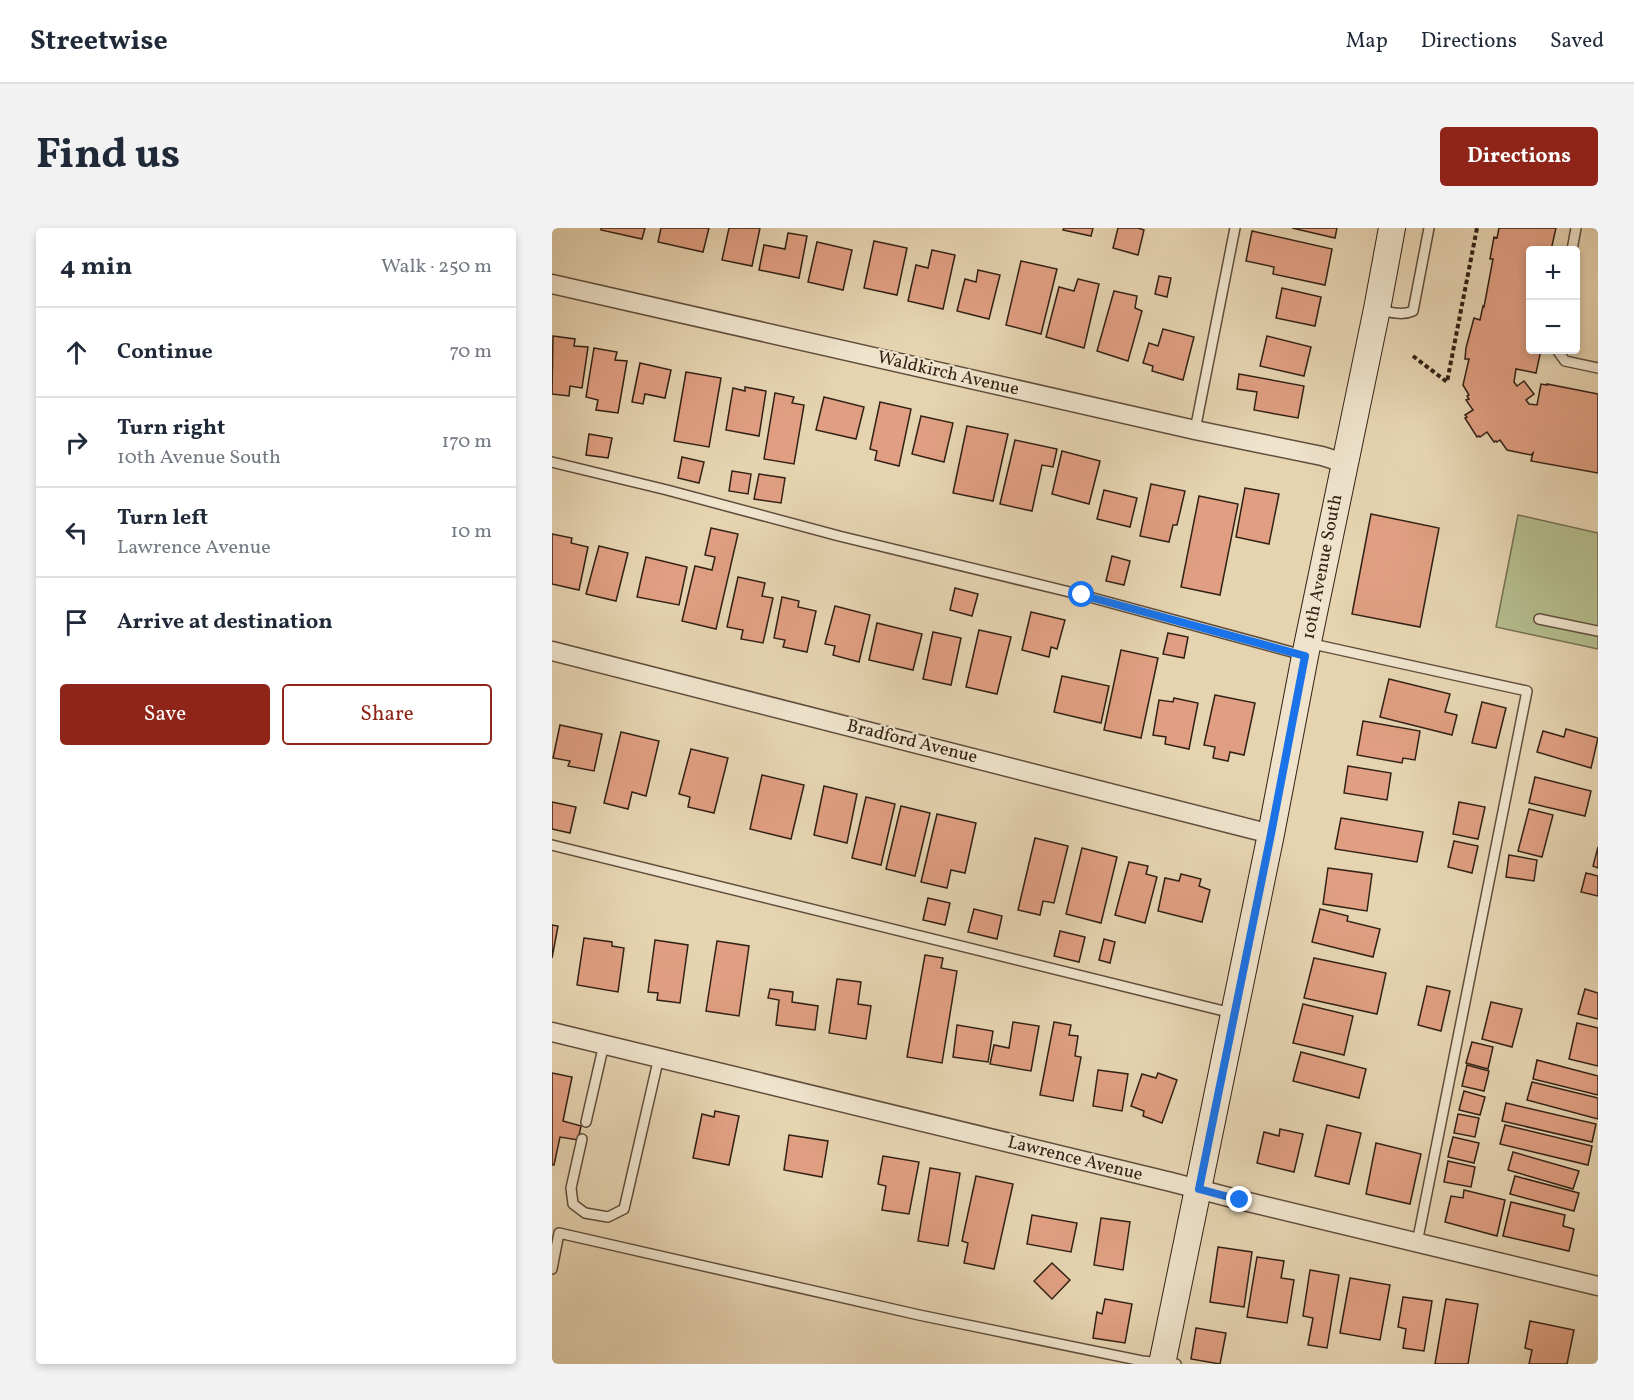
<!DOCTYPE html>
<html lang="en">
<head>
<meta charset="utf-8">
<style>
  :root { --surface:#fff; --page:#f2f2f3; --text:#1f2937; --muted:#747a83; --line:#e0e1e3; --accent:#8f2418 }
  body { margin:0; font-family:Vollkorn,serif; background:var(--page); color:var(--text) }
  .controls { position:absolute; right:18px; top:18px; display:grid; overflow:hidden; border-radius:6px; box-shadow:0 3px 9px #0003 }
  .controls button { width:54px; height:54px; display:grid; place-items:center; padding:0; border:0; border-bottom:2px solid var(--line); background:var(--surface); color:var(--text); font:30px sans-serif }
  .stop { position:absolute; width:18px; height:18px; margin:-14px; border:4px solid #1a73e8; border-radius:50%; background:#fff }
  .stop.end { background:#1a73e8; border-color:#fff; box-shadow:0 2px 6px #0008 }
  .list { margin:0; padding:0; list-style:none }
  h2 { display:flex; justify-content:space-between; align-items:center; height:78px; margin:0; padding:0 24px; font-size:26px }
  h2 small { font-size:20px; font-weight:400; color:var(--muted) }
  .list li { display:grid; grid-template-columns:39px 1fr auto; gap:18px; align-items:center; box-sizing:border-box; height:90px; padding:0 24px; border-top:2px solid var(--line) }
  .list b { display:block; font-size:22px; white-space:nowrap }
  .list p { margin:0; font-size:20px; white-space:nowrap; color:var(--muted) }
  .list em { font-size:20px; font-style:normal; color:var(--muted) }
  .actions { display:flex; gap:12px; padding:18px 24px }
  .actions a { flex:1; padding:14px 0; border:2px solid var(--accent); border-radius:6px; text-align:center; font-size:21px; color:var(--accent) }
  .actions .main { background:var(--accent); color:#fff }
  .icon { flex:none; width:33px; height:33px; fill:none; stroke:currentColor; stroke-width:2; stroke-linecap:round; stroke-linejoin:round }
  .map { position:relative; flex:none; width:1046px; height:1136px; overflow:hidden; border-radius:6px }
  header { display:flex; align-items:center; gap:36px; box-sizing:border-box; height:84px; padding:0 30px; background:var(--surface); border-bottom:2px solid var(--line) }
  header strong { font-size:28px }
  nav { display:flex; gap:33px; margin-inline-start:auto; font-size:21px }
  .intro { display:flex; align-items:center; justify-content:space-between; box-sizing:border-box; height:144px; padding:0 36px }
  h1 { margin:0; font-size:42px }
  .button { padding:15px 27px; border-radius:6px; background:var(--accent); color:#fff; font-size:21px; font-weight:700 }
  main { display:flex; gap:36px; padding:0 36px }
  aside { flex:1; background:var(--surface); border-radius:6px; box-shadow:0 3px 9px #0003 }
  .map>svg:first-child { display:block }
  .pitch { fill:#b4bd8d; stroke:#746f51; stroke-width:1.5 }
  .building { fill:#e09f82; stroke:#332115; stroke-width:1.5 }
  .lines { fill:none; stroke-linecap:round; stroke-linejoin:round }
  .lane-casing { stroke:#604e3c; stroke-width:12 }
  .street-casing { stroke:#604e3c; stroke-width:21 }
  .secondary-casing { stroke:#332115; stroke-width:28 }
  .path { stroke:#332115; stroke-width:4; stroke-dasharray:4.5 3; stroke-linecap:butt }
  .lane { stroke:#efe3cc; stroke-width:9 }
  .street { stroke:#efe3cc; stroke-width:18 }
  .secondary { stroke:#efe3cc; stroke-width:26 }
  .route { stroke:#1a73e8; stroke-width:8 }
  .labels { text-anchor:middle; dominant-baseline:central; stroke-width:4.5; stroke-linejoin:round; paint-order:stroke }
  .street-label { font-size:18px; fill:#332115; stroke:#efe3cc }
</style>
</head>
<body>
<header>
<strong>Streetwise</strong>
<nav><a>Map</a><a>Directions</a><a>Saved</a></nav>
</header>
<div class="intro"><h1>Find us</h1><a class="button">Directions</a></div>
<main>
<aside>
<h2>4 min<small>Walk · 250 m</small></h2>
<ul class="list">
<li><svg class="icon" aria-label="ahead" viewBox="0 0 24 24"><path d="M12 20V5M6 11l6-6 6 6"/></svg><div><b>Continue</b></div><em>70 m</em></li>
<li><svg class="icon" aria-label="right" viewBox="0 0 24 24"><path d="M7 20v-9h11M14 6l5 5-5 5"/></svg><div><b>Turn right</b><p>10th Avenue South</p></div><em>170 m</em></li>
<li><svg class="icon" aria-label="left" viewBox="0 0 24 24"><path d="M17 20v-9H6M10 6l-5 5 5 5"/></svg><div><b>Turn left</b><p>Lawrence Avenue</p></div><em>10 m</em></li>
<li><svg class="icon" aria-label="arrive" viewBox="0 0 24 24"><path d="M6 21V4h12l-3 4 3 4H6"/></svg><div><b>Arrive at destination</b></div></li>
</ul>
<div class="actions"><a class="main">Save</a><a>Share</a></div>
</aside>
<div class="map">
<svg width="1046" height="1136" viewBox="0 0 1046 1136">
  <rect width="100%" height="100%" fill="#e6d4b1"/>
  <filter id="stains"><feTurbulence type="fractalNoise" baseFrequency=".00333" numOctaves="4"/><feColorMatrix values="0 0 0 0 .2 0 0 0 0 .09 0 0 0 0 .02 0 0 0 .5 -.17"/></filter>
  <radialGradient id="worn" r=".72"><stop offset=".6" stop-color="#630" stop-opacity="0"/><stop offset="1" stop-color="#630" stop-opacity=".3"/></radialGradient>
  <polygon class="pitch" points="966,287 1046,305 1046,421 944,399"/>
  <g class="building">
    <polygon points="49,0 93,0 90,11 49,2"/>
    <polygon points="109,0 157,0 151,24 106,14"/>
    <polygon points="177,0 208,0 200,38 170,32"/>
    <polygon points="512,0 541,0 539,8 511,2"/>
    <polygon points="566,0 586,0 592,2 586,27 561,20"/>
    <polygon points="740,0 785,0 783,10"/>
    <polygon points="947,0 1004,0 999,22 978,22 978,122 989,122 984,145 964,141 962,154 965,158 972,153 982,166 974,172 977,176 985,177 989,156 995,157 995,156 1046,166 1046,245 979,233 981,225 979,227 955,222 948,212 945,214 944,213 942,214 935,204 928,209 927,208 925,209 913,190 915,189 913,187 921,182 914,172 917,171 915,168 917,167 911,157 917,131 913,131 914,120 922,90 928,92 931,78 932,79 941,31 938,31 942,9 945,10"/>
    <polygon points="700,3 780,21 773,57 721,46 722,39 694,33"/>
    <polygon points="236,5 255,8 247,50 207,42 212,17 233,21"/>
    <polygon points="322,13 355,20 345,67 312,60"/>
    <polygon points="265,14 300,22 291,62 256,54"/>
    <polygon points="380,22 403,27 391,81 356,73 364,37 376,40"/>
    <polygon points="469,33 505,41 489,106 454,97"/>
    <polygon points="426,42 448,47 437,91 405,83 413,51 424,54"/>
    <polygon points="607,48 619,50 615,69 603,66"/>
    <polygon points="526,51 547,56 532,120 494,109 507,59 522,63"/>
    <polygon points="730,60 769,69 763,98 724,90"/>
    <polygon points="562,63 585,68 583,80 590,83 576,133 545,123"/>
    <polygon points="611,101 642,109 631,152 600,143 601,138 591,135 597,115 606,118"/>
    <polygon points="1,108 23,111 22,118 36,119 30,160 18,158 17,168 0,166"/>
    <polygon points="715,108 759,119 752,148 708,138"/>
    <polygon points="42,120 65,124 63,132 75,133 66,185 44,182 46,172 34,169"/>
    <polygon points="88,135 119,142 113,170 93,166 91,176 80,174"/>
    <polygon points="134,144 169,150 157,219 122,213"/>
    <polygon points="687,146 752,158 746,190 702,182 705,164 685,161"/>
    <polygon points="193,159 214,163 207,208 174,202 181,160 193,163"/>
    <polygon points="223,165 242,169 240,175 252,177 242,236 212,231"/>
    <polygon points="272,169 312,179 304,211 264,202"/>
    <polygon points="328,174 359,181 347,238 323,232 325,223 318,221"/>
    <polygon points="369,188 401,195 392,234 360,226"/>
    <polygon points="415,198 456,206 441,273 401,265"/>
    <polygon points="37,206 60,210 56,230 34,227"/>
    <polygon points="463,212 505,221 501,239 490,237 480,283 448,276"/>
    <polygon points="510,223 548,233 537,276 500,266"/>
    <polygon points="130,229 152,234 147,255 126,250"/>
    <polygon points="180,243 199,246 196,266 177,263"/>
    <polygon points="207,246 233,250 229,275 202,271"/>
    <polygon points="599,256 633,263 625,297 621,297 617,314 588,308"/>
    <polygon points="693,260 727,266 717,316 684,309"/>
    <polygon points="552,262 585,270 578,299 545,291"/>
    <polygon points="647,268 686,276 668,367 629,359"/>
    <polygon points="819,286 887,300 868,399 800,386"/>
    <polygon points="159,300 186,306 164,401 130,393 143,338 160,342 163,329 153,327"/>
    <polygon points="0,306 20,310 19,315 36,319 27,362 0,356"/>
    <polygon points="47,318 76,325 64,373 34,366"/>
    <polygon points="560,328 578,333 572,357 554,353"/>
    <polygon points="94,329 135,339 127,377 85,369"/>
    <polygon points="186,349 213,355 210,368 221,370 211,415 189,411 191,402 175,399"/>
    <polygon points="403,360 426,366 420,388 398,382"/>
    <polygon points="230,369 247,373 246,379 264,383 255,424 231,419 233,412 222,410"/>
    <polygon points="283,378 318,387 307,434 281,427 283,418 273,416"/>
    <polygon points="479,384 513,392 505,421 499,419 497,429 470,422"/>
    <polygon points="325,395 370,406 361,442 317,432"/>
    <polygon points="427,402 459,409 445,466 414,459"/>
    <polygon points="381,404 409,410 399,457 371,451"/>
    <polygon points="616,405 636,409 632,430 611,426"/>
    <polygon points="569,422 606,430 589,510 552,502"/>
    <polygon points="510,448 557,458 549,495 502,484"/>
    <polygon points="837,451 898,466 893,484 905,487 900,507 828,489"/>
    <polygon points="663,467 703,475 692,527 678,524 676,533 661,530 663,519 652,517"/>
    <polygon points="622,470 646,475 637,521 613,516 614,509 601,507 607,472 621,474"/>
    <polygon points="930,474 954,480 944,520 920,515"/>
    <polygon points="811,493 868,503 863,532 851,530 850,535 805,527"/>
    <polygon points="8,497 50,506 42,543 16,538 18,533 1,530"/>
    <polygon points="1014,501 1046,510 1039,540 985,524 991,503 1012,509"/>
    <polygon points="69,504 107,513 94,568 80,564 76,581 52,575"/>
    <polygon points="139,521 176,530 162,585 136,579 138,569 127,566"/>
    <polygon points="796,538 839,545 835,572 792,565"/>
    <polygon points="210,547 252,557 239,611 198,601"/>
    <polygon points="983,549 1039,563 1033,588 977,575"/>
    <polygon points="272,558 305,566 295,615 262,607"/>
    <polygon points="314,569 343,576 329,637 300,630"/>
    <polygon points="0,574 24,579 18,605 0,601"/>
    <polygon points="907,574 933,579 926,611 901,606"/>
    <polygon points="349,578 378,585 363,648 334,641"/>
    <polygon points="977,581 1001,587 990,629 966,623"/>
    <polygon points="385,586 424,595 413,645 399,642 395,660 369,654"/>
    <polygon points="789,590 871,604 865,634 783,621"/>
    <polygon points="483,610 516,618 502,675 491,673 488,687 466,682"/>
    <polygon points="902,613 926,618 920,645 896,639"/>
    <polygon points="1046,619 1046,640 1041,638"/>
    <polygon points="530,620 565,629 549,695 514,686"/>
    <polygon points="957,627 985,632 982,653 954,649"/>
    <polygon points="577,634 596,638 594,646 605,649 593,695 563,687"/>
    <polygon points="776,640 820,646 815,683 771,676"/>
    <polygon points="1034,645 1046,648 1046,668 1029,664"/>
    <polygon points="629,646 649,651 647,658 658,662 650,694 606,683 613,650 627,653"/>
    <polygon points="376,670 398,675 393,697 371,692"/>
    <polygon points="422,681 450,688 445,711 416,704"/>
    <polygon points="768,681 796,688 795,693 828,701 821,729 760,714"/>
    <polygon points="0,697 6,698 0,730"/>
    <polygon points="508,703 533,709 527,734 502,728"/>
    <polygon points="32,710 60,714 60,718 72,720 66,764 25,757"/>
    <polygon points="552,711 563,714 558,735 547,732"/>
    <polygon points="103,712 136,717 128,775 105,772 106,765 96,764"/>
    <polygon points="165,713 197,718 187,788 154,783"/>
    <polygon points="373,727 391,730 389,740 405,743 390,835 355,829"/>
    <polygon points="762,730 834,745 825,786 752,770"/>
    <polygon points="285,751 309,754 306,776 319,778 314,811 277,805"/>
    <polygon points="875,758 898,763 889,803 866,797"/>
    <polygon points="218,761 241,764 240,774 266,778 263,802 224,797 227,772 216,770"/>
    <polygon points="1033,761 1046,765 1046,791 1026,786"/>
    <polygon points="939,774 970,781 960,819 930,811"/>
    <polygon points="751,776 801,788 792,827 741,815"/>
    <polygon points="461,794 487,798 479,843 438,836 442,817 457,820"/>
    <polygon points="502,794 519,797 517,807 526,808 523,828 529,829 521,873 488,867"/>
    <polygon points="1025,795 1046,800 1046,838 1017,831"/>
    <polygon points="405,797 441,803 436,834 401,829"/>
    <polygon points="920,814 941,819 936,841 914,835"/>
    <polygon points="749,824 814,841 807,870 741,853"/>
    <polygon points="985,832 1046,848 1046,867 981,851"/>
    <polygon points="915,837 937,843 932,863 910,858"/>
    <polygon points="546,842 576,846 570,883 541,878"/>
    <polygon points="0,845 20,849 11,893 29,898 26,912 8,909 2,937 0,937"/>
    <polygon points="606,845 625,852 610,895 591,888 592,883 579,878 590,846 604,850"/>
    <polygon points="980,854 1046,870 1046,891 975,872"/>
    <polygon points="912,863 933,869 928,887 907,882"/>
    <polygon points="954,875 1044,896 1040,914 950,893"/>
    <polygon points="163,883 187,888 177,937 141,930 150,886 162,889"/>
    <polygon points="906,886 927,890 923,909 902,905"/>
    <polygon points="775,897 809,905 797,956 763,948"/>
    <polygon points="953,897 1040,918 1036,937 948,916"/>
    <polygon points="728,901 751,906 742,944 705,935 712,904 727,908"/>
    <polygon points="237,907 276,913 270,949 232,942"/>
    <polygon points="901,909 927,915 922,935 896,929"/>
    <polygon points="824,915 869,926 858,976 814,966"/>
    <polygon points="961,924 1027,943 1021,961 956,942"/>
    <polygon points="331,928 367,934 357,986 330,982 334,958 326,956"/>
    <polygon points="896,933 923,939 919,959 892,954"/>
    <polygon points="378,940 408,945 396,1018 366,1013"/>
    <polygon points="424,948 461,956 442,1041 412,1035 416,1015 410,1013"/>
    <polygon points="963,948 1027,965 1022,983 958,966"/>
    <polygon points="912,962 953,972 945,1008 893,994 899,968 911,970"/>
    <polygon points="959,974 1013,987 1011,998 1022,1001 1017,1023 951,1008"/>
    <polygon points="480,987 525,995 519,1024 475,1016"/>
    <polygon points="549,990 578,994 571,1042 542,1037"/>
    <polygon points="666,1019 700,1024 692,1079 658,1074"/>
    <polygon points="705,1029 732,1033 729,1050 742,1052 735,1095 695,1089"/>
    <polygon points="500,1035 518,1052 500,1071 482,1053"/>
    <polygon points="758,1042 787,1047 775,1120 756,1117 761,1090 751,1088"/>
    <polygon points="798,1050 838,1057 828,1112 788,1105"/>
    <polygon points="851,1069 880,1073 872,1123 851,1120 854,1101 846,1099"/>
    <polygon points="553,1071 580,1076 573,1115 541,1110 545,1084 550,1086"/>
    <polygon points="894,1071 926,1076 916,1136 883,1136"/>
    <polygon points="978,1093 1022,1102 1015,1136 977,1136 980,1122 973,1120"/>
    <polygon points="644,1100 674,1105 668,1136 639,1131"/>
  </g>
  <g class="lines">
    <g class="lane-casing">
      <g id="lane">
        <polyline points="1020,22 1024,0"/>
        <path d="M 827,82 C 838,84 850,88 861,83 L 877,0"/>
        <polyline points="1005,122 1013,133 1046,140"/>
        <polyline points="643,202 683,0"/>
        <polyline points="0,234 115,262 287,308 530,367 751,427"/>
        <polyline points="987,391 1046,403"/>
        <polyline points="756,415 975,463 865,1015"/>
        <polyline points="0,617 680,785"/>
        <polyline points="34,894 52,816"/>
        <polyline points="30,911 19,960 21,976 33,985 56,989 72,981 107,829"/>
        <polyline points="0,1041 7,1005 367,1087 590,1133 624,1136"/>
      </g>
    </g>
    <g class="street-casing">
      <g id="street">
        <polyline points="0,56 643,202 770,228 792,235"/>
        <polyline points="0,423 719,606"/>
        <polyline points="0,804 619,954 688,972 1046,1058"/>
      </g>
    </g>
    <g class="secondary-casing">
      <polyline id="secondary" points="610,1136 719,606 753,428 825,81 840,0"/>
    </g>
    <polyline class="path" points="861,128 895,154 925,0"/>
    <use href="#lane" class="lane"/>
    <use href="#street" class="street"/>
    <use href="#secondary" class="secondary"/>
  </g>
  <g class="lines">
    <polyline class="route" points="530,367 753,428 719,606 647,961 688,972"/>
  </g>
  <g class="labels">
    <g class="street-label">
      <text transform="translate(396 146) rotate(13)">Waldkirch Avenue</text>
      <text transform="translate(771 339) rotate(-79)">10th Avenue South</text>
      <text transform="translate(360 514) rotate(14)">Bradford Avenue</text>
      <text transform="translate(523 931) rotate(14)">Lawrence Avenue</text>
    </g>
  </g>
  <rect width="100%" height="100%" filter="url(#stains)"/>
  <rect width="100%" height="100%" fill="url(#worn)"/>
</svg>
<div class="controls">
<button>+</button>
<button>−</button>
</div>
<div class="stop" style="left:530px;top:367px"></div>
<div class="stop end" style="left:688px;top:972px"></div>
</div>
</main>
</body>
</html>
